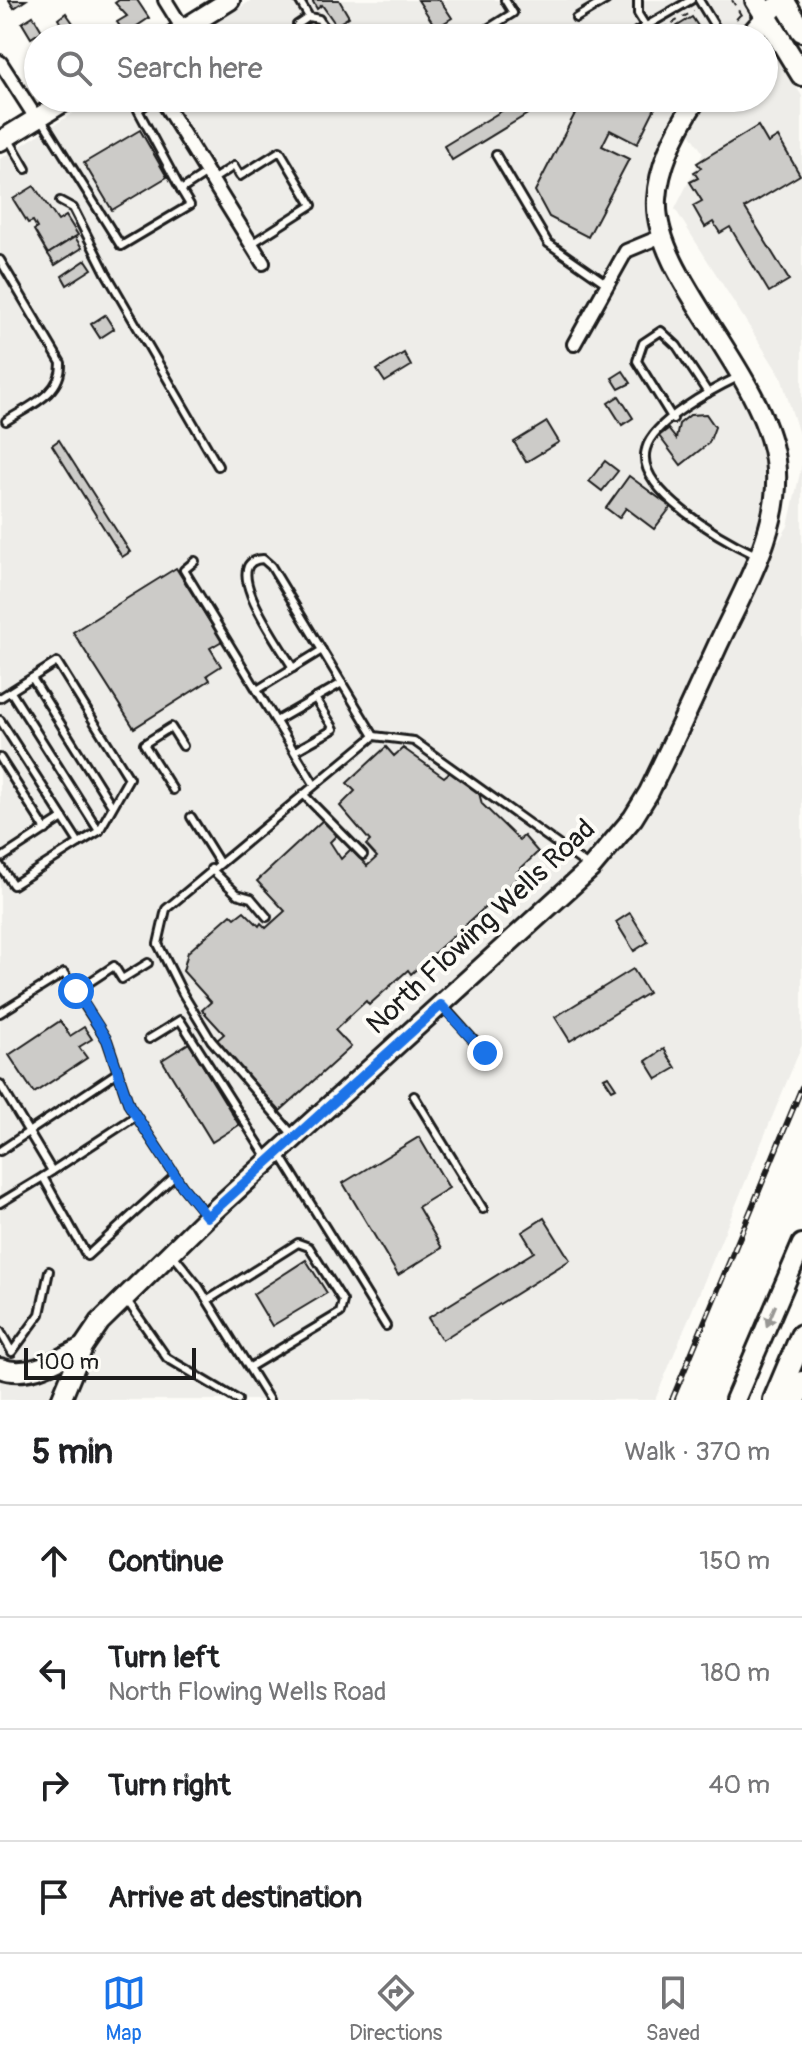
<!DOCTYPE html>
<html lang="en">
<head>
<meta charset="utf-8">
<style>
  :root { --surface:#fff; --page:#f6f6f6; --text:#202124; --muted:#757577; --line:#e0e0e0; --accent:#1a73e8 }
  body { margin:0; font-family:Pangolin,sans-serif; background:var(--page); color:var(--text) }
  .scale { position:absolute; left:24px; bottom:20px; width:172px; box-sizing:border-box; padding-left:8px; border:4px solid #1c1c1c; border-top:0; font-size:22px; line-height:28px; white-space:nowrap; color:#1c1c1c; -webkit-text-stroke:6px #fdfcf7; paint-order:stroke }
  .stop { position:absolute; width:24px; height:24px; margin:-18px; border:6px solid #1a73e8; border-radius:50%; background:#fff }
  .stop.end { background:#1a73e8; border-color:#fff; box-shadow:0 2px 8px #0008 }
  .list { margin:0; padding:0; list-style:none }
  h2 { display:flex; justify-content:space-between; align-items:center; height:104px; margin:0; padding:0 32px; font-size:34px }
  h2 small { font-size:26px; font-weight:400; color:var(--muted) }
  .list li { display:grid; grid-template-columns:52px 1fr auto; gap:24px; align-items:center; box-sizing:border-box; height:112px; padding:0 32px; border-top:2px solid var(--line) }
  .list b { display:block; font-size:30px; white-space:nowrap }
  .list p { margin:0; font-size:26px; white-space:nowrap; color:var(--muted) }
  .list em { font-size:26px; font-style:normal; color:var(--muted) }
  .icon { flex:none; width:44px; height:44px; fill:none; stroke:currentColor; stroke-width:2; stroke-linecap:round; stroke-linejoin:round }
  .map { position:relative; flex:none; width:802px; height:1400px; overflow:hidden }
  .search { position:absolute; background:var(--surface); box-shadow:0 2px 6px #0004; left:24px; right:24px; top:24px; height:88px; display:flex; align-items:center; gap:20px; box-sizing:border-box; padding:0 28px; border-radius:44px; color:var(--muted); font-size:30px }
  .sheet { height:552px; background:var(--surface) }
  nav { display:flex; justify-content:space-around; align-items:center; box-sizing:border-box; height:112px; border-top:2px solid var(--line); background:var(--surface); font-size:22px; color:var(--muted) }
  nav a { display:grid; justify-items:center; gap:4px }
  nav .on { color:var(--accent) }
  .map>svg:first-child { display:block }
  .built { fill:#eeede9 }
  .building { fill:#cccbc8; stroke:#1c1c1c; stroke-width:2 }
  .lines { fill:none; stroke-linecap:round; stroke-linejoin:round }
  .lane-casing { stroke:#1c1c1c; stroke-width:12 }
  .street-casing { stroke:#1c1c1c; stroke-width:18 }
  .secondary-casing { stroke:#1c1c1c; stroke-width:24 }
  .primary-casing { stroke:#1c1c1c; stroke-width:26 }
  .highway-casing { stroke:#1c1c1c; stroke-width:28 }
  .path { stroke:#1c1c1c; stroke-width:2; stroke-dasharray:6 6; stroke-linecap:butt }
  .lane { stroke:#fdfcf7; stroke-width:6 }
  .street { stroke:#fdfcf7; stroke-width:12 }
  .secondary { stroke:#fdfcf7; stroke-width:18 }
  .primary { stroke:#fdfcf7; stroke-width:20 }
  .highway { stroke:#fdfcf7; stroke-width:22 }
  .rail-casing { stroke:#1c1c1c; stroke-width:6 }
  .rail { stroke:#fdfcf7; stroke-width:3; stroke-dasharray:9; stroke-linecap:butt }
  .oneway { fill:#989794 }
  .route { stroke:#1a73e8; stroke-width:10 }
  .labels { text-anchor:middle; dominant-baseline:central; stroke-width:8; stroke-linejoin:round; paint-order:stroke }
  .street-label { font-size:28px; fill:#1c1c1c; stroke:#fdfcf7 }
</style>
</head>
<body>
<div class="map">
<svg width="802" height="1400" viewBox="0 0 802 1400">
  <rect width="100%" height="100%" fill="#fdfcf7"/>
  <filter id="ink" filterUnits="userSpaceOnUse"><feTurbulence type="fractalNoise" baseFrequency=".0125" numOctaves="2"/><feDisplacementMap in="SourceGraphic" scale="16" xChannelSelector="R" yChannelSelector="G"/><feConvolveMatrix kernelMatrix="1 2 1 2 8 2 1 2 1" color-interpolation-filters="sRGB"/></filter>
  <g filter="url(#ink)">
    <polygon class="built" points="252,0 742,0 802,96 802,444 781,377 675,209 703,153 678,114 655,161 648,190 647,222 660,252 748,393 769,460 766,509 739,621 763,568 788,526 802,464 802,1045 655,1400 0,1400 0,159 97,98 764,98 764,38 192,38"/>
    <g class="building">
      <polygon points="9,0 26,0 14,8"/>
      <polygon points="119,0 137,0 149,18 125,34 117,22 127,16 115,3"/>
      <polygon points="312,0 339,0 349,17 336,25 322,5 317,9"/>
      <polygon points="418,0 440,0 452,18 436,28"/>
      <polygon points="66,13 73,23 64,29 58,19"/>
      <polygon points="33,16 42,31 31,38 22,23"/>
      <polygon points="692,17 702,32 691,38 669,38 666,33"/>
      <polygon points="38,58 38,78 37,79 28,64"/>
      <polygon points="523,98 540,98 544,104 452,160 444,146"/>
      <polygon points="583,98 650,98 658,102 637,144 610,130 602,146 629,159 588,237 549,217 535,191"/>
      <polygon points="758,126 768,143 778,137 800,175 745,208 789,280 769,292 730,227 720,233 713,222 705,227 693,206 702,201 690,182 698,178 694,172 701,168 697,163"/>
      <polygon points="140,130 167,177 112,210 84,163"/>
      <polygon points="34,186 58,221 66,216 78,235 48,254 34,230 37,228 33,221 28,223 13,199"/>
      <polygon points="75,237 82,248 55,265 48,254"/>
      <polygon points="86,260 92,269 67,285 62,276"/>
      <polygon points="105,315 114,329 100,338 91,324"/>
      <polygon points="404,353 411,366 385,382 377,370"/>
      <polygon points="623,371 631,383 619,389 612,378"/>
      <polygon points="619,396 633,418 622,425 608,403"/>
      <polygon points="706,414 715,427 709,443 681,465 659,436 668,429 676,439 679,424 690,415"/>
      <polygon points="547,422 559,442 526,462 514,442"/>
      <polygon points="59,440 130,552 122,557 52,445"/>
      <polygon points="605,461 618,471 602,491 589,481"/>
      <polygon points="629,476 671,507 654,529 626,508 619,518 606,508"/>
      <polygon points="176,568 222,641 210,648 221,666 207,675 210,680 134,728 73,632"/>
      <polygon points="386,747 394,756 403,748 444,777 450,772 479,793 482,804 519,840 524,836 538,852 517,872 520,876 411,974 408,970 369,1005 366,1001 335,1030 351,1047 280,1111 216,1041 224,1034 202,1010 211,1002 183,971 188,952 231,914 235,918 244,911 259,926 261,923 266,928 285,911 257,881 324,819 338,834 330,842 341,859 351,849 367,866 377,857 366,845 370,841 340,806 355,791 347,783"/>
      <polygon points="630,913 648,942 634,951 616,922"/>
      <polygon points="633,969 648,993 570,1041 555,1017"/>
      <polygon points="60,1021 70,1036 84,1027 92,1039 79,1047 87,1058 34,1093 9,1055"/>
      <polygon points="189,1043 239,1125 212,1142 162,1060"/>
      <polygon points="664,1049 676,1068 657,1079 646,1061"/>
      <polygon points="608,1076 616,1088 612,1090 604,1078"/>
      <polygon points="419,1137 449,1188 418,1207 442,1248 398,1275 343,1183"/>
      <polygon points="544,1218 570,1260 442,1340 428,1318 534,1252 522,1232"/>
      <polygon points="306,1260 327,1293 272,1326 253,1294"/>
    </g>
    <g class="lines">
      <g class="lane-casing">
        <g id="lane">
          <polyline points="299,0 309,17 319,19 331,38"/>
          <polyline points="638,0 638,14 653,38"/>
          <polyline points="699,0 722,38"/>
          <polyline points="576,18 606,0"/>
          <polyline points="299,38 297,25 309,17"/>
          <polyline points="473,38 513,13 505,0"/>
          <polyline points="640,38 636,32 691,0"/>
          <polyline points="697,38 715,27"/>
          <polyline points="155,98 138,110 181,190"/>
          <polyline points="41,118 121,246 190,205 181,190 207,173"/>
          <polyline points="8,138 26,169"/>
          <polyline points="496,155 548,243 607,284"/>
          <polyline points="212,180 234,166 240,176 280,151 312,205 251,244"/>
          <polyline points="60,201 73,208 106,273 218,466"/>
          <path d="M 0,260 L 61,363 C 62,394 29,406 6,421"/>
          <path d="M 738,377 C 713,389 653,421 646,449 C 634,490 724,540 756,555"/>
          <polyline points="673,419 637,361 643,343 661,331 677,346 708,393"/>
          <polyline points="195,561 184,570 314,784"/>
          <path d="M 293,668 C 283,650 216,560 263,559 L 271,566 L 374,736"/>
          <polyline points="32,678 112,806"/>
          <polyline points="257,690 322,650"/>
          <polyline points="11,692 99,831"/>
          <polyline points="0,698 57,662 129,778 99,831 79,843"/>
          <polyline points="0,720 79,843 13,885 0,866"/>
          <polyline points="276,721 342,683"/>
          <polyline points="295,751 334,729 315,698"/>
          <polyline points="0,758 46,830"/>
          <polyline points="173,790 144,744 171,727 183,746"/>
          <polyline points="303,794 363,855"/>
          <polyline points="191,817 219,862"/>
          <polyline points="0,859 63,818"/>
          <polyline points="211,869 237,894 251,898 267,917"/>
          <polyline points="76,991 114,966 122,979 148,963"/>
          <polyline points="442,1005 485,1053"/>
          <polyline points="0,1013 64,973 107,1040 129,1105 182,1186 205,1214"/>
          <polyline points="149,1039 180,1020 268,1159"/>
          <polyline points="0,1084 52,1171"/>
          <polyline points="414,1096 483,1209"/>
          <polyline points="293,1135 211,1040 183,994 158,944 166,909 374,736 414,741 588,866"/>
          <polyline points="0,1151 118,1072"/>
          <polyline points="280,1154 386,1326"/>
          <polyline points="43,1177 136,1116"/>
          <polyline points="0,1203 43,1177 87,1256 175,1176"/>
          <polyline points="174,1256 199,1287 269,1400"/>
          <polyline points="126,1299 167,1358 238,1400"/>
          <polyline points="208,1300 298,1243 309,1247 343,1301 340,1313 250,1367"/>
          <polyline points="0,1331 12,1352 40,1314 49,1271"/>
        </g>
      </g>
      <g class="street-casing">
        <g id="street">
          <polyline points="165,0 183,29"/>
          <polyline points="0,62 36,118"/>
          <polyline points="161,98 263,263"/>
          <polyline points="574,344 626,251 662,236"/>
        </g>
      </g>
      <g class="secondary-casing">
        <g id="secondary">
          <polyline points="169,38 230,0"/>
          <polyline points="747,38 774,8"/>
          <polyline points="0,141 70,98"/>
          <path d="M 0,1368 C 29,1379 57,1360 83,1347"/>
          <path d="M 61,1400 L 83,1347 L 100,1322 L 207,1217 L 591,868 L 633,818 L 649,792 C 672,745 694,697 716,649 C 742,592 784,526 775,460 C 762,370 652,275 657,199 C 659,163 678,127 697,98"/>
          <polyline points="735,1400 802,1244"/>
        </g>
      </g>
      <g class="primary-casing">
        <g id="primary">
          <polyline points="756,0 802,75"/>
          <polyline points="783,0 802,31"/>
        </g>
      </g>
      <g class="highway-casing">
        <g id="highway">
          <polyline points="775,1400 802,1336"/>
          <polyline points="794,1400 802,1383"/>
        </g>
      </g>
      <g class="path">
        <polyline points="732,0 744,20"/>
        <polyline points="728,28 740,15"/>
        <polyline points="662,29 694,11"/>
      </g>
      <use href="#lane" class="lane"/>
      <use href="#street" class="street"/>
      <use href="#secondary" class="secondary"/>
      <use href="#primary" class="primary"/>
      <use href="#highway" class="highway"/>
      <g class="rail-casing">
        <polyline id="rail" points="672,1400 802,1087"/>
      </g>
      <use href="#rail" class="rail"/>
    </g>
    <defs><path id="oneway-solid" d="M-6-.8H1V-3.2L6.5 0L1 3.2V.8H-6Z" transform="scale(2)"/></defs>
    <use class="oneway" href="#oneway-solid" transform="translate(771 1316) rotate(113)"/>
  </g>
  <g class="lines" filter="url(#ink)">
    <polyline class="route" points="76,991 107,1040 129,1105 182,1186 207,1217 441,1005 485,1053"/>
  </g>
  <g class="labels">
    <g class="street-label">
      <text transform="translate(481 927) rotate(-43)">North Flowing Wells Road</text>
    </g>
  </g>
</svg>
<div class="scale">100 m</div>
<div class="stop" style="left:76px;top:991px"></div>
<div class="stop end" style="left:485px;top:1053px"></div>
<div class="search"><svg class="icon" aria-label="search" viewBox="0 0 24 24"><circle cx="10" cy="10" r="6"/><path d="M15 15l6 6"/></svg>Search here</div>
</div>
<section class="sheet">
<h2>5 min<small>Walk · 370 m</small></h2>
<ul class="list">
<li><svg class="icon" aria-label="ahead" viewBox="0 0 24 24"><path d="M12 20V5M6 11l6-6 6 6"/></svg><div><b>Continue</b></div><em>150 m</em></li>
<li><svg class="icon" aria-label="left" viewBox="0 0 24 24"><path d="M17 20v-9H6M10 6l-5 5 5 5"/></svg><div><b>Turn left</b><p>North Flowing Wells Road</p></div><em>180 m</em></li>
<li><svg class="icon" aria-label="right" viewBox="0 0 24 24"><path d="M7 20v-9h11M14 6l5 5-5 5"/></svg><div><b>Turn right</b></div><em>40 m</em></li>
<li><svg class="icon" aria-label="arrive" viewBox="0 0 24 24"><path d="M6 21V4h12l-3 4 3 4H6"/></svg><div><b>Arrive at destination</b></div></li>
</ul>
</section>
<nav>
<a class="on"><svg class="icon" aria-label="map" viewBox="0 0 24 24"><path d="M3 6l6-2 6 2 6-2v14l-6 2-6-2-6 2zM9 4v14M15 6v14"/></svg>Map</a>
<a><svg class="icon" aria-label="directions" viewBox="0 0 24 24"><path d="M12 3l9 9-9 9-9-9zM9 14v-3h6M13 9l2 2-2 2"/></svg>Directions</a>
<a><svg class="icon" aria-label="saved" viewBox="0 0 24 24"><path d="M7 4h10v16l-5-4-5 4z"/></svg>Saved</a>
</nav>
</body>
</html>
